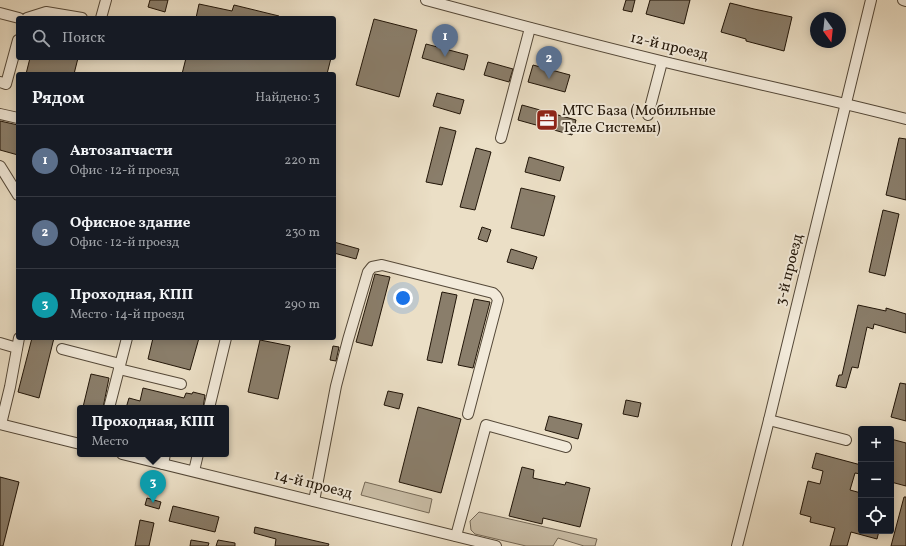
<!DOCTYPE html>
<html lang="ru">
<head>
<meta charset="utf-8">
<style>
  :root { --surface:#171b24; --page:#242831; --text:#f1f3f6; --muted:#9ea1a6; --line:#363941; --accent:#0b8043 }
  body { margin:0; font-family:Vollkorn,serif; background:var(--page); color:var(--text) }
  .controls { position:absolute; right:12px; bottom:12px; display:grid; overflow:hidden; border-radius:4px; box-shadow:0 2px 10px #0003 }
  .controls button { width:36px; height:36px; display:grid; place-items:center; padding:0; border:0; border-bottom:1px solid var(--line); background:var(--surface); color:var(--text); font:20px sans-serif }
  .compass { position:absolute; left:810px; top:12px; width:36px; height:36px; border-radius:50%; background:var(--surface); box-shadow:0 2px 10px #0003; rotate:165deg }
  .you { position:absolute; left:403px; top:298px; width:14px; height:14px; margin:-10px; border:3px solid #fff; border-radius:50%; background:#1a73e8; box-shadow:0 0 0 6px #1a73e833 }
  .badge { display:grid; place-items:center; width:26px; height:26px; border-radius:50%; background:var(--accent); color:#fff; font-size:13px; font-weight:700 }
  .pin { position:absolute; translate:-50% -33px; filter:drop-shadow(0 1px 2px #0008) }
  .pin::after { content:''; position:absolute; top:21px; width:14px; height:12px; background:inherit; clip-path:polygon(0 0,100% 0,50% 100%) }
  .popup { position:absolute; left:77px; top:405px; width:152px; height:52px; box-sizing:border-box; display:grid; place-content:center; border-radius:4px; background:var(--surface); filter:drop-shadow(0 1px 3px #0005); font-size:13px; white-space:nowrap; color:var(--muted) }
  .popup b { font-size:15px; color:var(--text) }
  .popup::after { content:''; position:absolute; left:50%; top:100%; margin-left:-8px; border:8px solid transparent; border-top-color:var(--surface) }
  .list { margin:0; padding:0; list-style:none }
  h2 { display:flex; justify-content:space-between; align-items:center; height:52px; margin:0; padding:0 16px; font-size:17px }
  h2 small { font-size:13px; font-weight:400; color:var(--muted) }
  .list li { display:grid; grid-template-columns:26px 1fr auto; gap:12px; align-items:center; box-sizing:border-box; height:72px; padding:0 16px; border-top:1px solid var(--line) }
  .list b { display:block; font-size:15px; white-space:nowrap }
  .list p { margin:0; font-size:13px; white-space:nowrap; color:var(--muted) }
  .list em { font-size:13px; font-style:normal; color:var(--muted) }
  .icon { flex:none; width:22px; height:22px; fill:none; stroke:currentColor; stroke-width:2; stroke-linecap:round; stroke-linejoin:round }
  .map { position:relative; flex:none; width:906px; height:546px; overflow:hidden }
  .search { position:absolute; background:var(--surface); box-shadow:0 2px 10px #0003; left:16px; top:16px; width:320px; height:44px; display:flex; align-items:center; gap:10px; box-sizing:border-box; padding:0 14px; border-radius:4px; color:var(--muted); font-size:15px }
  .panel { position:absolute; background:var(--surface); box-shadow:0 2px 10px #0003; left:16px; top:72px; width:320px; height:268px; border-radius:4px }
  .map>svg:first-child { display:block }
  .green { fill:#c9bda6; stroke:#756957 }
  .building { fill:#8a7e6b; stroke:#211508 }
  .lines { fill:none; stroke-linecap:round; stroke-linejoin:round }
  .minor-casing { stroke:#544838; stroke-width:12 }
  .minor { stroke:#f2eada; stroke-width:10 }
  .labels { text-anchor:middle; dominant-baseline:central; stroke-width:4; stroke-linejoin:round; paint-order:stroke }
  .street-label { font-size:15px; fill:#211508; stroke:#f2eada }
  .poi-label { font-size:15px; fill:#211508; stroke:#f2eada; text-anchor:start }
</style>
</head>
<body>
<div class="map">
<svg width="906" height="546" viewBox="0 0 906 546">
  <rect width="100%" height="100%" fill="#ebdfc6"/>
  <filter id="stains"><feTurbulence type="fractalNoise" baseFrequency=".005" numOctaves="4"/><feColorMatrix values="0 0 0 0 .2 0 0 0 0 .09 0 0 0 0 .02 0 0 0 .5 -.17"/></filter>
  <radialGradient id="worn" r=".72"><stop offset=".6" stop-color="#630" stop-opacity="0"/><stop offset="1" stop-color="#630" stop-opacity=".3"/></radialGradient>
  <g class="green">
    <polygon points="365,482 432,499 429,513 361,495"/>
    <polygon points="479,512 597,539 595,546 584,546 558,538 553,546 526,546 475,534 471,530 470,521"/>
  </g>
  <g class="building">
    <polygon points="150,0 168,0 165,12 148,7"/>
    <polygon points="626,0 635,0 632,12 623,10"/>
    <polygon points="650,0 690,0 684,24 646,14"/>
    <polygon points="730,3 754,9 792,17 784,51 746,41 746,39 721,32"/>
    <polygon points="199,4 232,11 234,5 279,16 279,18 196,18"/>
    <polygon points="374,19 417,30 399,97 356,85"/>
    <polygon points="426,44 468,55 464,70 422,58"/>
    <polygon points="30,58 78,58 74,74 26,74"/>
    <polygon points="186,58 331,58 327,74 182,74"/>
    <polygon points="488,62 513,69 509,82 484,75"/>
    <polygon points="533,65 570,75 565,92 528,82"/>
    <polygon points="437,93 464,100 460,114 433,106"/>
    <polygon points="522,105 576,120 572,135 518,120"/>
    <polygon points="0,121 18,125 18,155 0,150"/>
    <polygon points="440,127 456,131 442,185 426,182"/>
    <polygon points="899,138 906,139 906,200 886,195"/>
    <polygon points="476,148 491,152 475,210 460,207"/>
    <polygon points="529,157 564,167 560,181 525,172"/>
    <polygon points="521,188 555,196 544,236 511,228"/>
    <polygon points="883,210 899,214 885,276 869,272"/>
    <polygon points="482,227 491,230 487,242 478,239"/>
    <polygon points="334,242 359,249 356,259 334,253"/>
    <polygon points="511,249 537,257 533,269 507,262"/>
    <polygon points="375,274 390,277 372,346 356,342"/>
    <polygon points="442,292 457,295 442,363 427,360"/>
    <polygon points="474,299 490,302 473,368 458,365"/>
    <polygon points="858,305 886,311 886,308 906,314 906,333 874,324 873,329 867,327 858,368 852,367 846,388 836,386 839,375 842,375"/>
    <polygon points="32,338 54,338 39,398 18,392"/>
    <polygon points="153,338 199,338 190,370 148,359"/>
    <polygon points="260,340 290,346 278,399 248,392"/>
    <polygon points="333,346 339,347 336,361 330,360"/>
    <polygon points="91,374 109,378 103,408 83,407"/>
    <polygon points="900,383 906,384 906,421 891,417"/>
    <polygon points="143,388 184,398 186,393 192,394 193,392 205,395 203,408 126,408 129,398 140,401"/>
    <polygon points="388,391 403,394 399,409 384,405"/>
    <polygon points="626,400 641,403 638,417 623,414"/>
    <polygon points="418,407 461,419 441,493 399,482"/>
    <polygon points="549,416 582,424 578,439 545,430"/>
    <polygon points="891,439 906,443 906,486 891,482"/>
    <polygon points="816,453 861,465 861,474 855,473 850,490 861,493 861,531 879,531 877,539 851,532 847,546 830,546 835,528 810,522 811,517 800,514 808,481 820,484 823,471 812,468"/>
    <polygon points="522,467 534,470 533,478 565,485 566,482 590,488 580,527 543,518 542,524 509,516"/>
    <polygon points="0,477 19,482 3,546 0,546"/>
    <polygon points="904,497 906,497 906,546 891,546"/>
    <polygon points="147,498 161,502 159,509 145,505"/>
    <polygon points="173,506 219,517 215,532 169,521"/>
    <polygon points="140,520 154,523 149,546 135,546"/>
    <polygon points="255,527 329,544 328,546 275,546 276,539 254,533"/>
    <polygon points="191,540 209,543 208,546 190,546"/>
    <polygon points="218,540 235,543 235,546 216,546"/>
  </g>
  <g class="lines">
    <g class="minor-casing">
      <g id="minor">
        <path d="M 426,0 C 504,21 583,42 661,61 C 743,81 825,98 906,119"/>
        <polyline points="903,0 906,1"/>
        <polyline points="0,13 19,18"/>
        <polyline points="27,18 46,12 82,18"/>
        <polyline points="101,18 106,0"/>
        <polyline points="0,82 6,84 18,40"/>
        <polyline points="0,114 18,118"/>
        <polyline points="648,115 662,62"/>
        <polyline points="501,138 530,28"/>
        <polyline points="0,166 18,195"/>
        <polyline points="0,343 17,348"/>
        <polyline points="62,349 120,364"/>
        <polyline points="119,369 181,384"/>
        <polyline points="109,408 127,338"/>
        <polyline points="209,408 226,338"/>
        <polyline points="769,420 846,440"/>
        <polyline points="0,424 80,444"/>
        <polyline points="1,424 10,387 19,338"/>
        <polyline points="122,454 496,546"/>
        <polyline points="163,464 165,454"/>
        <polyline points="194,471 198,454"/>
        <polyline points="314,501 336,386 348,340 368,272 372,267 382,265 493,293 496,296 498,300 468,414"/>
        <polyline points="456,536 486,425 566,447"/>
        <polyline points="737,546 769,420 871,0"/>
      </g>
    </g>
    <use href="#minor" class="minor"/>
  </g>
  <defs>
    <g id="office-square" transform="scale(1.15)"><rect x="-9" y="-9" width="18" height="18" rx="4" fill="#8f2418" stroke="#f2eada"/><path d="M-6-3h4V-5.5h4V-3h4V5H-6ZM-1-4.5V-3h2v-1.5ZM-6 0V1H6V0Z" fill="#fff"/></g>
  </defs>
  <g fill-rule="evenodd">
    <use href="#office-square" x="547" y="120"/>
  </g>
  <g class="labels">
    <g class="street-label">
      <text transform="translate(669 47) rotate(13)">12-й проезд</text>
      <text transform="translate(790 270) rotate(-76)">3-й проезд</text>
      <text transform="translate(313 485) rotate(14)">14-й проезд</text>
    </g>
    <g class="poi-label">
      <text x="562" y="111">МТС База (Мобильные<tspan x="562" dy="17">Теле Системы)</tspan></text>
    </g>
  </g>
  <rect width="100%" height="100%" filter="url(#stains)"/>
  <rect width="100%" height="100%" fill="url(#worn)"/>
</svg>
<div class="controls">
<button>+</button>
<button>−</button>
<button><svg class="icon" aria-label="locate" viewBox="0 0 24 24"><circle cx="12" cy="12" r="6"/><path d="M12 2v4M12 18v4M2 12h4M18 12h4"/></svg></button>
</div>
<svg class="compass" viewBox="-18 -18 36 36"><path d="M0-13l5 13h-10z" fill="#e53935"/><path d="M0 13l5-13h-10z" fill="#9ea1a6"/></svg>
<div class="you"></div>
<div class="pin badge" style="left:445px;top:57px;background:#5c6f8a">1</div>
<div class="pin badge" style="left:549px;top:79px;background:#5c6f8a">2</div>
<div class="pin badge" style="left:153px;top:503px;background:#0f9aa8">3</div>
<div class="popup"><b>Проходная, КПП</b>Место</div>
<div class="search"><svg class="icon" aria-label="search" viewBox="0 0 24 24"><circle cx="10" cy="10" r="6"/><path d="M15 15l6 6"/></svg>Поиск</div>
<section class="panel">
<h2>Рядом<small>Найдено: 3</small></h2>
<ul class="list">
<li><span class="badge" style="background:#5c6f8a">1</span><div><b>Автозапчасти</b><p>Офис · 12-й проезд</p></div><em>220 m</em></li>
<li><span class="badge" style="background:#5c6f8a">2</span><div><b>Офисное здание</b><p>Офис · 12-й проезд</p></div><em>230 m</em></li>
<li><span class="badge" style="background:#0f9aa8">3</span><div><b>Проходная, КПП</b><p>Место · 14-й проезд</p></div><em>290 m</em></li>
</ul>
</section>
</div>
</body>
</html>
